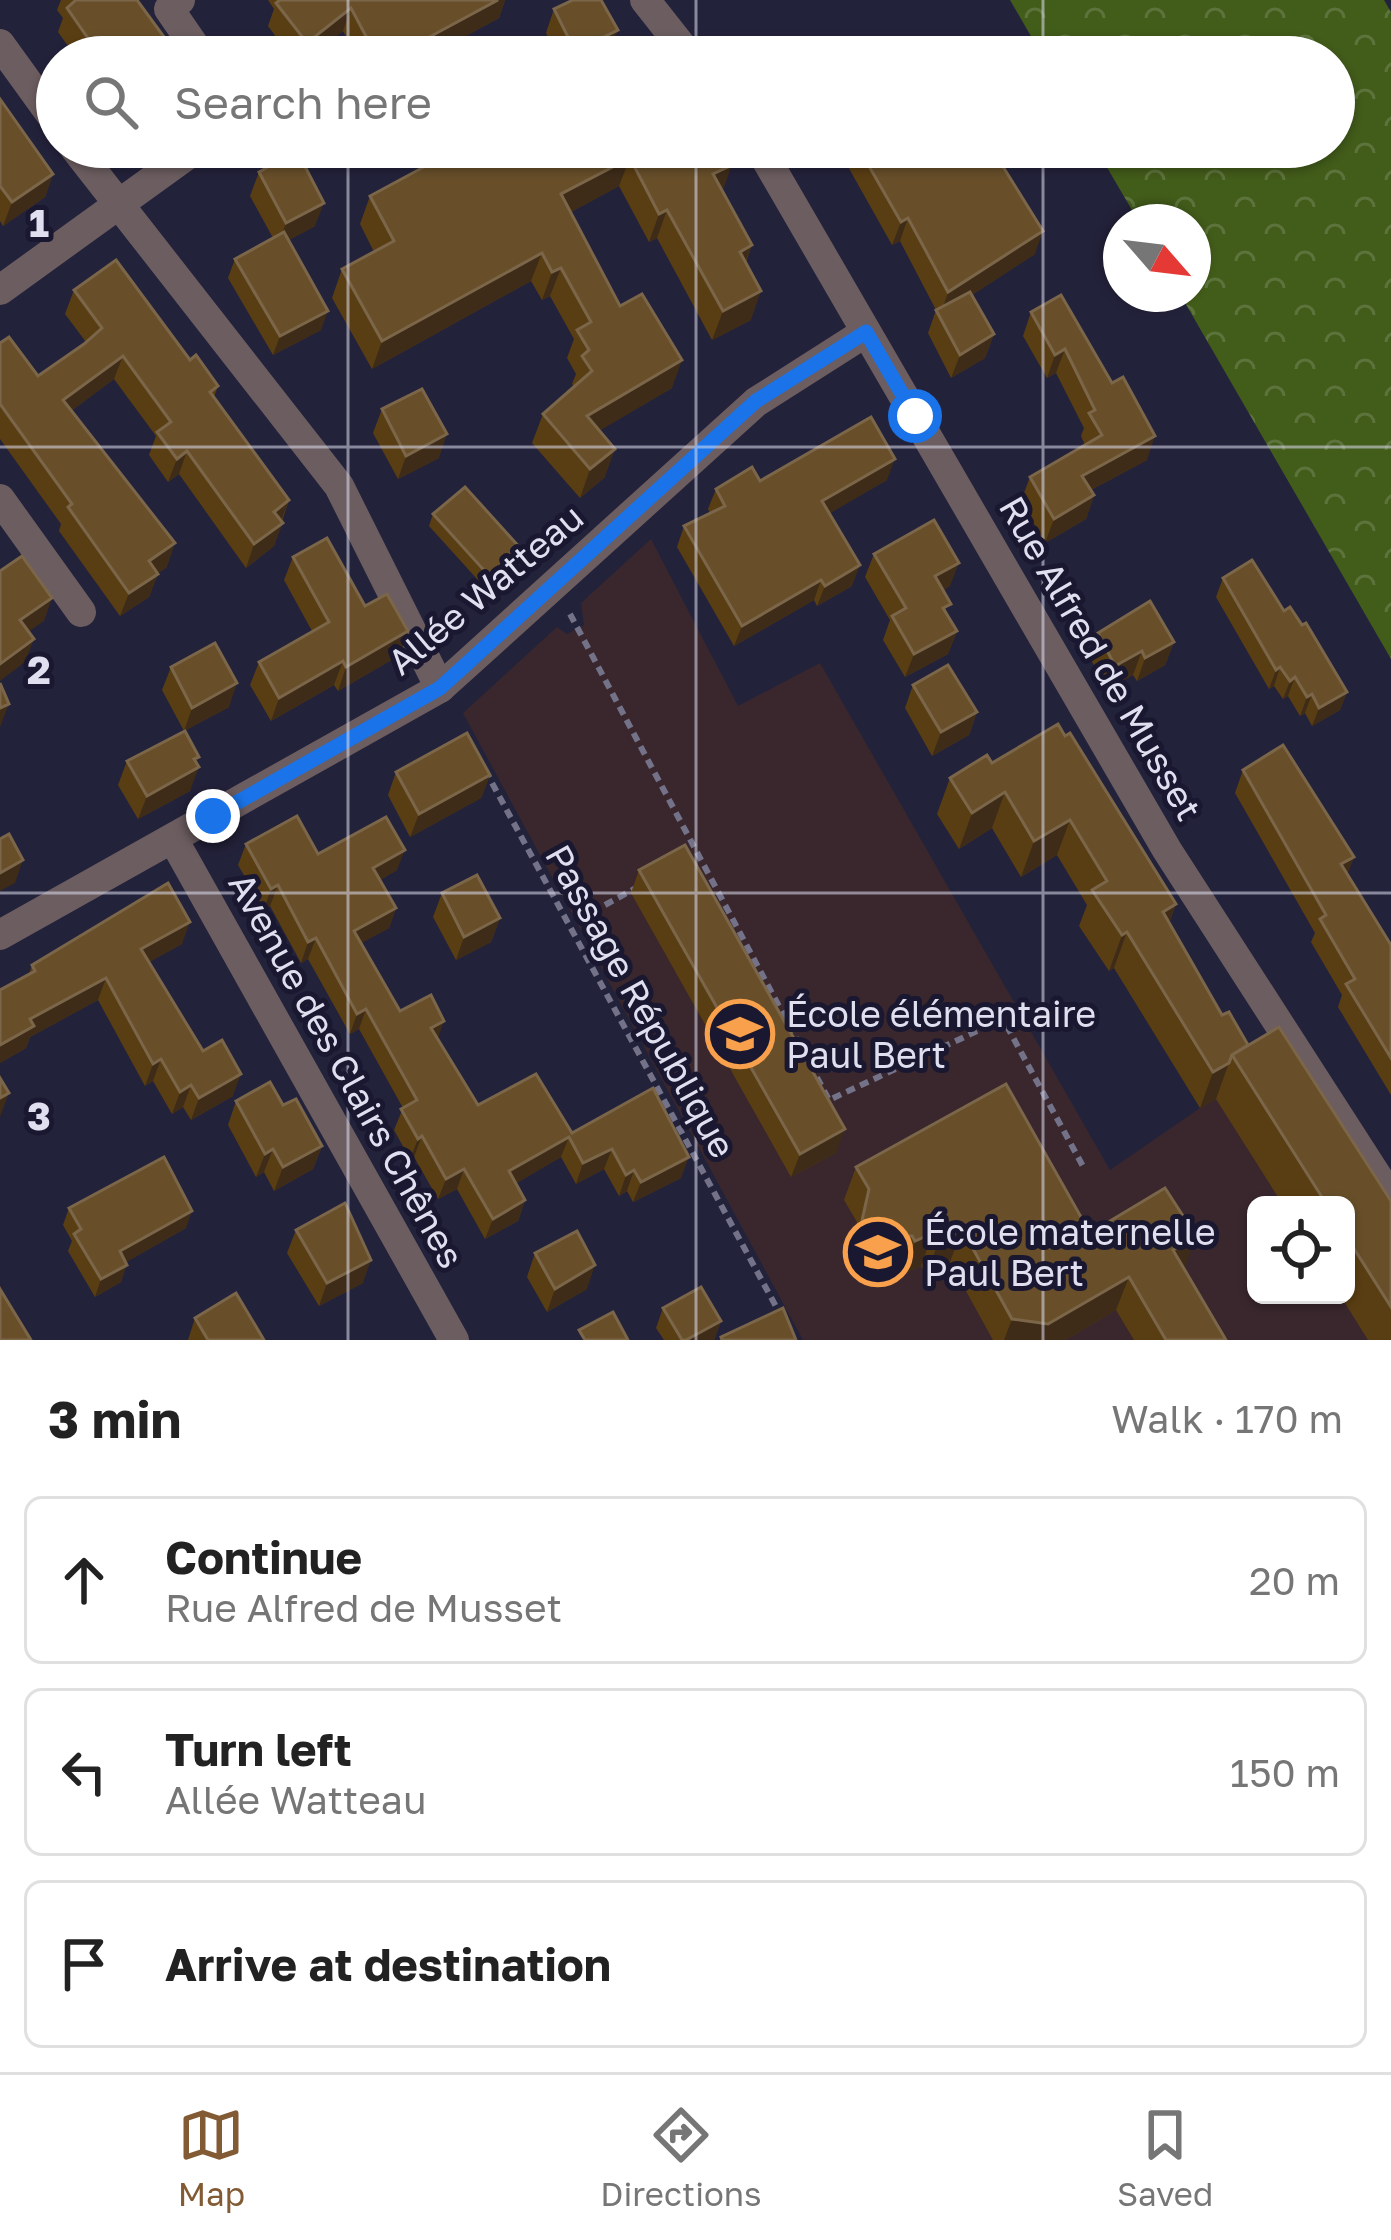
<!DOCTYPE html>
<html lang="en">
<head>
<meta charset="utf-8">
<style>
  :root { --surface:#fff; --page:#f2f2f2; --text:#222; --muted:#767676; --line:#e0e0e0; --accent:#825b34 }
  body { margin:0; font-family:"Golos Text",sans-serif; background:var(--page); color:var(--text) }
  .controls { position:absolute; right:36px; bottom:36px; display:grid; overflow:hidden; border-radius:18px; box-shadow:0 3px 9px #0004 }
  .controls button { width:108px; height:108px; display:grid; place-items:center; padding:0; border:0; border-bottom:3px solid var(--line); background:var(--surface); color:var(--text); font:60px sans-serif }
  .compass { position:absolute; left:1103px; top:204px; width:108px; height:108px; border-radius:50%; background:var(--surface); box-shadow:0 3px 9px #0004; rotate:118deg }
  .stop { position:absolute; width:36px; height:36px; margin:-27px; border:9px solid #1a73e8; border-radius:50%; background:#fff }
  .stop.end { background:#1a73e8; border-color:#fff; box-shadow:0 3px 12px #0008 }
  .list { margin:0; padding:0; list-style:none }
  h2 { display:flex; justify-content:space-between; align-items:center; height:156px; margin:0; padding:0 48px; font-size:51px }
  h2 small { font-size:39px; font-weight:400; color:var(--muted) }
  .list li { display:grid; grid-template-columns:78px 1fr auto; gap:36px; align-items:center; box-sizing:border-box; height:168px; margin:0 24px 24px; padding:0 24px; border:3px solid var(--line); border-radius:18px }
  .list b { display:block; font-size:45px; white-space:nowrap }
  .list p { margin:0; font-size:39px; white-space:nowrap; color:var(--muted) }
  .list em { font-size:39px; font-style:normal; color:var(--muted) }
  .icon { flex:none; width:66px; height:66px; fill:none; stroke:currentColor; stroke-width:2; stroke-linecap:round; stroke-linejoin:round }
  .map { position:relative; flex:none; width:1391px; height:1340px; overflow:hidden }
  .search { position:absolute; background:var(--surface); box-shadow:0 3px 9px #0004; left:36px; right:36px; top:36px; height:132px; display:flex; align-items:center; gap:30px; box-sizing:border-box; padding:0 42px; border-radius:66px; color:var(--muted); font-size:45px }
  .sheet { height:732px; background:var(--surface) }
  nav { display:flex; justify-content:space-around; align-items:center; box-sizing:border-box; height:168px; border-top:3px solid var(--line); background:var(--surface); font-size:33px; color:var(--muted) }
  nav a { display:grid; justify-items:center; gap:6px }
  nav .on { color:var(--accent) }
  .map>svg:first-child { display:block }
  .education { fill:#39272d; fill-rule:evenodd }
  .forest { fill:url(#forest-crowns) }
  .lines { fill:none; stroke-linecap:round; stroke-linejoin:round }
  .path { stroke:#737288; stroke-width:6; stroke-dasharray:9 6; stroke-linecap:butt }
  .minor { stroke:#6c5d60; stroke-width:30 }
  .wall { fill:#5a3e13 }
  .shaded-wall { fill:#3e2c19 }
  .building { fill:#684f2a; stroke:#7b6649; stroke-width:3 }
  .route { stroke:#1a73e8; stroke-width:15 }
  .grid { fill:none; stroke:#dfdff0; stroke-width:3; stroke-opacity:0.55 }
  .labels { text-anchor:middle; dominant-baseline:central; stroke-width:10; stroke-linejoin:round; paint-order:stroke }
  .street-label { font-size:36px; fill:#dfdff0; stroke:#1a1831 }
  .poi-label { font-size:36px; fill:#dfdff0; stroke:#1a1831; text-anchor:start }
  .grid-label { font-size:39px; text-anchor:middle; font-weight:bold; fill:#dfdff0; stroke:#1a1831; stroke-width:10; stroke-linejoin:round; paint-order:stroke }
</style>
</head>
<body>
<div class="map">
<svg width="1391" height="1340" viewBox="0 0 1391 1340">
  <defs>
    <pattern id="forest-crowns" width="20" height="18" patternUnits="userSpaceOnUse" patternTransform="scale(3)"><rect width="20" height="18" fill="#425c1a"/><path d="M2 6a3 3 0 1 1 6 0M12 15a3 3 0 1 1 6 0" fill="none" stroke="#5d733c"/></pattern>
  </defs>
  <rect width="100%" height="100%" fill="#23223b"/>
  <path class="education" d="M 651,539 L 738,706 L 820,663 L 1110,1170 L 1200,1108 L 1263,1071 L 1391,1271 L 1391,1340 L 803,1340 L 463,713 L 557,627 L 567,634 L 584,625 L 581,603 ZM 1256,1205 L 1346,1205 L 1346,1295 L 1256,1295 Z"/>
  <polygon class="forest" points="1010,0 1384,0 1391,12 1391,659 1180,294 1193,294 1193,222 1139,222 1095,147 1334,147 1334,57 1043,57"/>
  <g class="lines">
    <g class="path">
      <polyline points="570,614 829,1100 1003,1019 1085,1170"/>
      <polyline points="485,770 779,1312"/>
      <polyline points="605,905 636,888"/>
    </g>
    <g class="minor">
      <polyline points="180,0 169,9 202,57"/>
      <polyline points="645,0 690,57"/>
      <polyline points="0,44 57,123"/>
      <polyline points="74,147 339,486 440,688"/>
      <polyline points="759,147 1167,850 1391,1198"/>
      <polyline points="0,290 198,147"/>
      <polyline points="0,499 81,612"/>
      <polyline points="173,839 454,1340"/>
      <polyline points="0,935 440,688 756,402 866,332"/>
    </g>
  </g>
  <g class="wall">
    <polygon points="61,0 137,0 170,45 165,57 76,57 58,32 63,18 57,10"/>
    <polygon points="268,0 505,0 499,18 427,57 357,57 343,31 310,57 291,57 268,26 274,9"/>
    <polygon points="554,9 609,53 602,57 558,57 546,33"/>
    <polygon points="0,99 53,174 45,197 3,226 0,221"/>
    <polygon points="658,147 723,191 752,245 746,262 751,320 712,340 657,238 649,242 619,186 571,212 620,306 672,388 600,430 605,477 580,498 532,443 543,414 574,387 572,384 576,374 567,358 574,339 550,296 542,300 531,281 372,369 332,298 342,269 374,252 360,224 370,196 536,157"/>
    <polygon points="837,147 923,147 925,150 1000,156 999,160 1035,254 972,295 994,334 985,358 951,378 928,333 936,310 900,241 892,245"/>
    <polygon points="259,172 315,226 289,240 321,330 273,355 228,278 235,259 273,238 250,196"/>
    <polygon points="74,290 190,360 218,386 214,397 289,500 274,546 246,568 179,474 168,482 149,455 156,436 114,379 71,411 167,567 158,573 149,597 120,616 59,531 61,524 0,439 0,343 38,376 86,342 65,314"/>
    <polygon points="1061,295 1147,460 1091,490 1094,495 1086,519 1045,543 1021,501 1030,477 1085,445 1081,436 1084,428 1056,373 1047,378 1023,336 1031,312"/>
    <polygon points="382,409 439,458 398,479 373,433"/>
    <polygon points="887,480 829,513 852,586 817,606 814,600 734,646 677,547 684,526 710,513 708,509 716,489 760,481"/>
    <polygon points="433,514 523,551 518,563 487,590 429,526"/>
    <polygon points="874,554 950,586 943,590 947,615 957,631 948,654 905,677 883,640 890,620 865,577"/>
    <polygon points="293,557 365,606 408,631 400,655 338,691 334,685 271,721 250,685 259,662 312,631 284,580"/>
    <polygon points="1223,578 1284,611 1347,692 1340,710 1312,726 1305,713 1300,716 1288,696 1283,699 1274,686 1269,689 1216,597"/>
    <polygon points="1098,633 1174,642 1165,665 1137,681 1133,675 1107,689 1089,656"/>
    <polygon points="171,667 229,707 184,731 162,690"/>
    <polygon points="913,685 977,712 969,735 932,756 905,708"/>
    <polygon points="1058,724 1176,904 1169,923 1222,1015 1391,1201 1391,1340 1368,1340 1340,1295 1346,1295 1346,1205 1283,1205 1216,1099 1200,1108 1114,968 1109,971 1079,926 1087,905 1057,855 1021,877 992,828 959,849 937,814 950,778 992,763"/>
    <polygon points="127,761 197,763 190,791 138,819 118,785"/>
    <polygon points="1243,770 1354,857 1347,874 1391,945 1391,1095 1338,1007 1342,995 1311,942 1315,933 1235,793"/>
    <polygon points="396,772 490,775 481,798 410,837 388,795"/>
    <polygon points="246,844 318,854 397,870 380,880 396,908 389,928 361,943 400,1011 438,1039 478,1105 572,1133 681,1178 633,1202 627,1191 619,1196 604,1169 576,1184 561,1157 516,1183 525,1200 518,1221 485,1239 457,1189 438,1199 414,1157 410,1159 394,1130 403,1108 359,1029 350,1034 308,959 301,963 270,906 264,909 238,865"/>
    <polygon points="639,870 836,1153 791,1177 631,893"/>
    <polygon points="442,893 500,918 491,942 456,960 433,917"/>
    <polygon points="182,944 149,962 233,1096 191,1120 183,1107 172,1114 153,1081 145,1086 98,1000 30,1037 26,1048 0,1063 0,990 29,974 32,965"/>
    <polygon points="236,1101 283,1105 322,1146 313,1169 274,1191 264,1172 256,1177 228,1125"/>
    <polygon points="856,1167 1090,1233 1184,1269 1226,1340 1134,1340 1116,1310 1065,1340 993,1340 950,1262 926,1276 921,1266 903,1274 900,1269 881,1270 849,1259 857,1222 844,1200"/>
    <polygon points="69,1208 186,1228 126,1262 121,1282 95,1297 68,1251 72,1241 63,1225"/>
    <polygon points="296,1230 363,1283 319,1306 287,1253"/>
    <polygon points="535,1253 587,1289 547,1312 527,1277"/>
    <polygon points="663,1308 721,1321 714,1340 664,1340 656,1328"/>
    <polygon points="195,1318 264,1340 188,1340"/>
  </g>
  <g class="shaded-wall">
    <polygon points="498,0 505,0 499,18 427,57 406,57 409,48"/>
    <polygon points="351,8 343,31 310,57 302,57 307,43"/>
    <polygon points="618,30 609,53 602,57 573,57 575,51"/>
    <polygon points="630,158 619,186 551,223 561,194"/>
    <polygon points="732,165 722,193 713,174"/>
    <polygon points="53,174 45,197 3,226 12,202"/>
    <polygon points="324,203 315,226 278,246 286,223"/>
    <polygon points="667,210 657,238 649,242 659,214"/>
    <polygon points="908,218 900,241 892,245 901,222"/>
    <polygon points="1043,231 1035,254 940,316 948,292"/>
    <polygon points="752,245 741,273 740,252"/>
    <polygon points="542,253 531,281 372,369 382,341"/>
    <polygon points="561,268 550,296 542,300 552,272"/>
    <polygon points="761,291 751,320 712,340 723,311"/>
    <polygon points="328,311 321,330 273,355 280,336"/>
    <polygon points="994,334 985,358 951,378 960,355"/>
    <polygon points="1065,349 1056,373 1047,378 1055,355"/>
    <polygon points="123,356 114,379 54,424 63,400"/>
    <polygon points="682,360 672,388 577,444 587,416"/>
    <polygon points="447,434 439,458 398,479 406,456"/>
    <polygon points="1155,436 1147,460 1074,499 1082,476"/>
    <polygon points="615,449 605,477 580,498 590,469"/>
    <polygon points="187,451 179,474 168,482 177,459"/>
    <polygon points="895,459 887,480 815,522 822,501"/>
    <polygon points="1094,495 1086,519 1045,543 1054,519"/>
    <polygon points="289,500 280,524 274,512"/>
    <polygon points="283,523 274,546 246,568 254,544"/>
    <polygon points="175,543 167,567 141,585 149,561"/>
    <polygon points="523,551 518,563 487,590 491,578"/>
    <polygon points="959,563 950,586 926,600 935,576"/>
    <polygon points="860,565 852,586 817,606 825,586"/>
    <polygon points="158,574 149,597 120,616 129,593"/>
    <polygon points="821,580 814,600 734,646 742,626"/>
    <polygon points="52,598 44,621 12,643 20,620"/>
    <polygon points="408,631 400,655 338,691 346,667"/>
    <polygon points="957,631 948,654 905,677 914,654"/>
    <polygon points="34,639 25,662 0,681 0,664"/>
    <polygon points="1174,642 1165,665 1137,681 1145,658"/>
    <polygon points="1142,651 1133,675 1107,689 1115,666"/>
    <polygon points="343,661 334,685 271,721 279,698"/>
    <polygon points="1280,667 1274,686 1269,689 1276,670"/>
    <polygon points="1295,677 1288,696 1283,699 1290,681"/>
    <polygon points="237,683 229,707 184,731 192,708"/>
    <polygon points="1347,692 1340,710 1312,726 1319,708"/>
    <polygon points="1312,694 1305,713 1300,716 1307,697"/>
    <polygon points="9,704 0,727 0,708"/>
    <polygon points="977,712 969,735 932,756 941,732"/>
    <polygon points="199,757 194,770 199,767 190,791 138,819 147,796"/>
    <polygon points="490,775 481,798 410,837 419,814"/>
    <polygon points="1005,792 992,828 959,849 972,813"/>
    <polygon points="1070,820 1057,855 1021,877 1034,841"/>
    <polygon points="405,850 397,870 366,888 373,868"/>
    <polygon points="1354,857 1345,880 1341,864"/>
    <polygon points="23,860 15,883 0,891 0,873"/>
    <polygon points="278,885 270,906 264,909 271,889"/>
    <polygon points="1176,904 1163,940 1163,912"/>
    <polygon points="396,908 389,928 347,951 354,931"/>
    <polygon points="500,918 491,942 456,960 464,937"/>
    <polygon points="190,922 182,944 133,971 141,949"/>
    <polygon points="1127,932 1114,968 1109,971 1122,935"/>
    <polygon points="316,938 308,959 301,963 308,942"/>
    <polygon points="106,978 98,1000 30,1037 26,1048 0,1063 0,1045 30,1019"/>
    <polygon points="366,1009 359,1029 350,1034 357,1014"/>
    <polygon points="444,1021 437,1041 431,1028"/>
    <polygon points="161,1059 153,1081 145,1086 153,1064"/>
    <polygon points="1229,1063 1216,1099 1200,1108 1213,1072"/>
    <polygon points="241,1074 233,1096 191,1120 199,1098"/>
    <polygon points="191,1085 183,1107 172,1114 180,1092"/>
    <polygon points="9,1093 0,1117 0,1098"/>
    <polygon points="845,1129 836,1153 791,1177 800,1154"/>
    <polygon points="422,1136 414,1157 410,1159 418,1139"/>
    <polygon points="569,1137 561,1157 502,1192 509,1171"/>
    <polygon points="322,1146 313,1169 274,1191 283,1167"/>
    <polygon points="273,1149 264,1172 256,1177 265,1154"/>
    <polygon points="612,1149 604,1169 576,1184 583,1163"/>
    <polygon points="689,1157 681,1178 633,1202 641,1182"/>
    <polygon points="464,1169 457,1189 438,1199 446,1179"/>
    <polygon points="634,1170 627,1191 619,1196 626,1175"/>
    <polygon points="525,1200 518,1221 485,1239 493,1219"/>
    <polygon points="192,1211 186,1228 114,1269 120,1251"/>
    <polygon points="962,1229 950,1262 926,1276 938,1243"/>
    <polygon points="933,1233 921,1266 903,1274 915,1241"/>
    <polygon points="893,1236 912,1236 900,1269 881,1270"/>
    <polygon points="1196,1236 1184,1269 1173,1250"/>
    <polygon points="371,1260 363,1283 319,1306 327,1283"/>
    <polygon points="127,1265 121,1282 95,1297 101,1279"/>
    <polygon points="595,1265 587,1289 547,1312 555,1289"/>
    <polygon points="1129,1277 1116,1310 1065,1340 1004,1340 1012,1319"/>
    <polygon points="721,1321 714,1340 686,1340"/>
  </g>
  <g class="building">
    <polygon points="76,0 137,0 170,45 158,53 160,57 101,57 67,8"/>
    <polygon points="280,0 498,0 409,48 414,57 377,57 351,8 307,43 276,3"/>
    <polygon points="573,0 601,0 618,30 575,51 554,9"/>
    <polygon points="0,99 53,174 12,202 0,186"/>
    <polygon points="461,147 531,147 536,157 554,147 722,147 732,165 713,174 752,245 740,252 761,291 723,311 667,210 659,214 630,158 561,194 620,306 642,294 682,360 587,416 615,449 590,469 543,414 592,371 582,356 589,350 577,330 591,322 561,268 552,272 542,253 382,341 342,269 394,241 370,196"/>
    <polygon points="858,147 923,147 925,150 930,147 995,147 1000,156 997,157 1043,231 948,292 908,218 901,222"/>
    <polygon points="297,151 324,203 286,223 259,172"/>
    <polygon points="284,232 328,311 280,336 235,259"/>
    <polygon points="116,260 190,360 196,355 218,386 210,392 289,500 274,512 283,523 254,544 187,451 177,459 157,432 171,422 123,356 63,400 175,543 149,561 158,574 129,593 68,507 72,504 0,404 0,343 9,337 38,376 84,344 102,328 74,290"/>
    <polygon points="970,292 994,334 960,355 936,310"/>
    <polygon points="1061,295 1112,383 1123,377 1155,436 1082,476 1094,495 1054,519 1030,477 1102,435 1089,413 1095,410 1065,349 1055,355 1031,312"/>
    <polygon points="422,389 447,434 406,456 382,409"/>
    <polygon points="871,417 895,459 822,501 860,565 825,586 821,580 742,626 684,526 725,506 716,489 752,467 760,481"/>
    <polygon points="465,487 523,551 491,578 433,514"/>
    <polygon points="934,520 959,563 935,576 951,604 943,608 957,631 914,654 892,616 906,608 874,554"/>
    <polygon points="327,538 365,606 387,594 408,631 346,667 343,661 279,698 259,662 329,622 293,557"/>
    <polygon points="22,556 52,598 20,620 34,639 0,664 0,571"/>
    <polygon points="1252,560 1284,611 1290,607 1302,625 1306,623 1347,692 1319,708 1312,694 1307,697 1295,677 1290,681 1280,667 1276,670 1223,578"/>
    <polygon points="1150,601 1174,642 1145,658 1142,651 1115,666 1098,633"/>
    <polygon points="215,643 237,683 192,708 171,667"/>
    <polygon points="948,665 977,712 941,732 913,685"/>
    <polygon points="0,683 9,704 0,708"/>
    <polygon points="1058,724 1065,736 1070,733 1176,904 1163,912 1222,1015 1229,1012 1248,1045 1232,1055 1229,1063 1213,1072 1127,932 1122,935 1092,890 1107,881 1070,820 1034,841 1005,792 972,813 950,778 987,755 992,763"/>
    <polygon points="185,731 199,757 194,759 199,767 147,796 127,761"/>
    <polygon points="467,733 490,775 419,814 396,772"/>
    <polygon points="1283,745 1354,857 1341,864 1391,945 1391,1058 1346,984 1355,979 1320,919 1326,915 1243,770"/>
    <polygon points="297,816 318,854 386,817 405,850 373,868 396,908 354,931 400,1011 431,995 444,1021 431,1028 478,1105 536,1074 572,1133 653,1088 689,1157 641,1182 634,1170 626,1175 612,1149 583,1163 569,1137 509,1171 525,1200 493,1219 464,1169 446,1179 422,1136 418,1139 401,1109 417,1100 366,1009 357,1014 316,938 308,942 278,885 271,889 246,844"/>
    <polygon points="9,834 23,860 0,873 0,839"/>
    <polygon points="685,845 845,1129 800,1154 639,870"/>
    <polygon points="477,875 500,918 464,937 442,893"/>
    <polygon points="168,883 190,922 141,949 203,1051 222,1040 241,1074 199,1098 191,1085 180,1092 161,1059 153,1064 106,978 30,1019 34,1026 0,1045 0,990 35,971 32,965"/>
    <polygon points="1279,1027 1391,1201 1391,1307 1346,1236 1346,1205 1327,1205 1232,1055"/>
    <polygon points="0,1078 9,1093 0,1098"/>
    <polygon points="270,1082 283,1105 296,1099 322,1146 283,1167 273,1149 265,1154 236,1101"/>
    <polygon points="1006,1084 1090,1233 1165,1188 1196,1236 1173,1250 1226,1340 1166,1340 1129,1277 1048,1324 1012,1319 962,1229 938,1243 933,1233 915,1241 912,1236 893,1236 861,1225 869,1189 856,1167"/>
    <polygon points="164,1157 192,1211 120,1251 127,1265 101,1279 74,1234 81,1229 69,1208"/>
    <polygon points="345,1203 371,1260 327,1283 296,1230"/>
    <polygon points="577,1231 595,1265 555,1289 535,1253"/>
    <polygon points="701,1287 721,1321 686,1340 682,1340 663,1308"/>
    <polygon points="0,1289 31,1340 0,1340"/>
    <polygon points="236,1293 264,1340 208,1340 195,1318"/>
    <polygon points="783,1308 796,1340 722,1340 721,1337"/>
    <polygon points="613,1312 628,1340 585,1340 579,1330"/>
  </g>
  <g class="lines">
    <polyline class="route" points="213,816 440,688 756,401 866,332 915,416"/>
  </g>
  <path class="grid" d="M 348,0 L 348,57M 696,0 L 696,57M 1043,0 L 1043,57M 348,147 L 348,1340M 696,147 L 696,1340M 1043,147 L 1043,1340M 0,447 L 1391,447M 0,893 L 1391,893"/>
  <defs>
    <g id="school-ring" transform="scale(3.45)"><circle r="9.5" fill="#1a1831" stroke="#f8a04b" stroke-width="1.5"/><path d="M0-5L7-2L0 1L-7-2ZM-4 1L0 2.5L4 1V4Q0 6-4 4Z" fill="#f8a04b"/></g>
  </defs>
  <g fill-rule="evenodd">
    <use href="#school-ring" x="740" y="1034"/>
    <use href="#school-ring" x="878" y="1252"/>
  </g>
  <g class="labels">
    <g class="street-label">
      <text transform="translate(485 589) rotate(-40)">Allée Watteau</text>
      <text transform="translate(1101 658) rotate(60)">Rue Alfred de Musset</text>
      <text transform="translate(641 1001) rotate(61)">Passage République</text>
      <text transform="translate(347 1070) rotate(61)">Avenue des Clairs Chênes</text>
    </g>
    <g class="poi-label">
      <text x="786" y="1013">École élémentaire<tspan x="786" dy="41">Paul Bert</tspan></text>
      <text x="924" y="1231">École maternelle<tspan x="924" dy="41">Paul Bert</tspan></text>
    </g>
  </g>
  <g class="grid-label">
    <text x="39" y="237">1</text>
    <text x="39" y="684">2</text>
    <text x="39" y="1130">3</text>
  </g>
</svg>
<div class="controls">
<button><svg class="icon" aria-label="locate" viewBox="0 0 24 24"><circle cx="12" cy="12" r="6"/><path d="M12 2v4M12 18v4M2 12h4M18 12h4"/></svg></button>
</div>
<svg class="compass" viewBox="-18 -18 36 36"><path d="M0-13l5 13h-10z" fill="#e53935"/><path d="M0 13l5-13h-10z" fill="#767676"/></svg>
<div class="stop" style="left:915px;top:416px"></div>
<div class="stop end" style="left:213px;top:816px"></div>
<div class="search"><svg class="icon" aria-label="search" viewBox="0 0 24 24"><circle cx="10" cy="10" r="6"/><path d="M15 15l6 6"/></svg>Search here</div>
</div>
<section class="sheet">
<h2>3 min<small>Walk · 170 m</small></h2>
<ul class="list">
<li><svg class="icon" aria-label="ahead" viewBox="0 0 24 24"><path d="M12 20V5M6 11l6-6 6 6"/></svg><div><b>Continue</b><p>Rue Alfred de Musset</p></div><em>20 m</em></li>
<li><svg class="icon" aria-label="left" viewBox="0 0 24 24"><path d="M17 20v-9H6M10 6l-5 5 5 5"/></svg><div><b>Turn left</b><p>Allée Watteau</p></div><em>150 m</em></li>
<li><svg class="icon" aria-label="arrive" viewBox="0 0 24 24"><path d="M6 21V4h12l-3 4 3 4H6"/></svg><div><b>Arrive at destination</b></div></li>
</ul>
</section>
<nav>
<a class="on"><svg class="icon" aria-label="map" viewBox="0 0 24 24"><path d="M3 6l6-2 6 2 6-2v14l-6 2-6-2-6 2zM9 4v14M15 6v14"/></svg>Map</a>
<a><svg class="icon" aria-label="directions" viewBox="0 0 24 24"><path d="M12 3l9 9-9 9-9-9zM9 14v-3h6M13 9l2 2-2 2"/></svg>Directions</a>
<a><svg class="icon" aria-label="saved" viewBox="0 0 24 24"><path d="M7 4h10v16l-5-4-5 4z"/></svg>Saved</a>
</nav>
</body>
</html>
